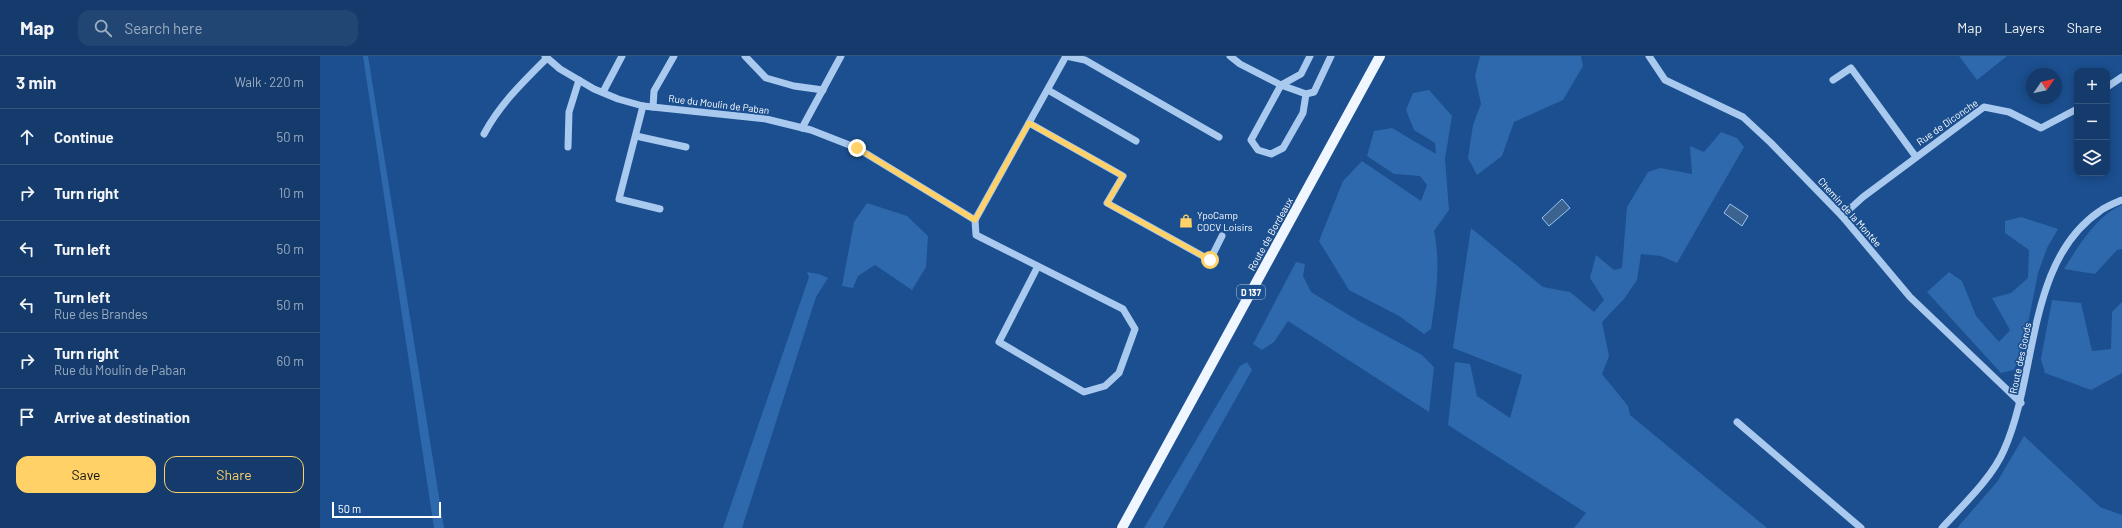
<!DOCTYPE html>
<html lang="en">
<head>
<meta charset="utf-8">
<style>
  :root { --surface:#143b6b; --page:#214673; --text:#f1f3f6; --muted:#9dadc1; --line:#33557e; --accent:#ffd166 }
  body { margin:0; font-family:Barlow,sans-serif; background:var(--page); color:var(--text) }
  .controls { position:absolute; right:12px; top:12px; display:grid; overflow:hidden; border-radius:8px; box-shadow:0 2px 10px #0003 }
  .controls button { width:36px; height:36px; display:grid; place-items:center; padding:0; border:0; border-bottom:1px solid var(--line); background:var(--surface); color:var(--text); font:20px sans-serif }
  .compass { position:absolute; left:1706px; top:12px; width:36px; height:36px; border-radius:50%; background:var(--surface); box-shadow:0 2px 10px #0003; rotate:56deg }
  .scale { position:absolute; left:12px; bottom:10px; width:109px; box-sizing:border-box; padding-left:4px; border:2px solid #fff; border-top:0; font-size:11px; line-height:14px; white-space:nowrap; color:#fff; -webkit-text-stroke:3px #1b4f8f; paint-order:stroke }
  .stop { position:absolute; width:12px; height:12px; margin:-9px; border:3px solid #ffd166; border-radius:50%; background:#fff }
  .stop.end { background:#ffd166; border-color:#fff; box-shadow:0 1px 4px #0008 }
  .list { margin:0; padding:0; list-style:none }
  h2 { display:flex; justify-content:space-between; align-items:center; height:52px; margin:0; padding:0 16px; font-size:17px }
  h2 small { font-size:13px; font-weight:400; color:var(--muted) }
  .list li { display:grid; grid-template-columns:26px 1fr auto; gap:12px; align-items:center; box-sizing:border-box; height:56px; padding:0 16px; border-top:1px solid var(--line) }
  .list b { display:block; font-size:15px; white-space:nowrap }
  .list p { margin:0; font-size:13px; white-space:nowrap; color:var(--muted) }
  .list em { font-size:13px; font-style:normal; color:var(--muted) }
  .actions { display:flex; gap:8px; padding:12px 16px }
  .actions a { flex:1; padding:9px 0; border:1px solid var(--accent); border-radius:12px; text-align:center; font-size:14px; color:var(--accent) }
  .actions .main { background:var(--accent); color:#111 }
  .icon { flex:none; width:22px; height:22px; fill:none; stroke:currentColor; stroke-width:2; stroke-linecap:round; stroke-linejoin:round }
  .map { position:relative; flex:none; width:1802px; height:472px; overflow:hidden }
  header { display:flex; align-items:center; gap:24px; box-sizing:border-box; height:56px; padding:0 20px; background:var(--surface); border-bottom:1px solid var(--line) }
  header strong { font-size:19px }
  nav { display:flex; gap:22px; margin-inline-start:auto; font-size:14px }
  .search { width:280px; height:36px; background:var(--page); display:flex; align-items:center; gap:10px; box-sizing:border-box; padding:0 14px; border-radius:12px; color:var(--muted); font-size:15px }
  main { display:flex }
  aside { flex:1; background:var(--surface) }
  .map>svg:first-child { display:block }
  .green { fill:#2e69ad }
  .water { fill:#3c6290; stroke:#9cc4f0 }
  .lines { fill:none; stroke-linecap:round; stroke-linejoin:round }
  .minor { stroke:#a9c9ee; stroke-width:7 }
  .major { stroke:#f0f6ff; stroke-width:10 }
  .route { stroke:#ffd166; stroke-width:5 }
  .labels { text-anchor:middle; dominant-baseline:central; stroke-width:3.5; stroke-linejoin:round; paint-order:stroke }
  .shield { fill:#1b4f8f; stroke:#bbcadd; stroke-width:1 }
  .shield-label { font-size:9px; font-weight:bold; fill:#fff }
  .street-label { font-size:10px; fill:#fff; stroke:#1b4f8f }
  .poi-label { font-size:10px; fill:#fff; stroke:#1b4f8f; text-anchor:start }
</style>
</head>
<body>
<header>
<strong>Map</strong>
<div class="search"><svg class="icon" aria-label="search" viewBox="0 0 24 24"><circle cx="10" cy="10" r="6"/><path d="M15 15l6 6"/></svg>Search here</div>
<nav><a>Map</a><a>Layers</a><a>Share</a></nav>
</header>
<main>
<aside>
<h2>3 min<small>Walk · 220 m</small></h2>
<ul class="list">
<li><svg class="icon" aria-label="ahead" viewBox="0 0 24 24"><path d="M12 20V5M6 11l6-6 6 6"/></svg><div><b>Continue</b></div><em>50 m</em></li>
<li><svg class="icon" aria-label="right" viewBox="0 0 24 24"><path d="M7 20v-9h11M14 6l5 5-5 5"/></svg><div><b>Turn right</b></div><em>10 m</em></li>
<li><svg class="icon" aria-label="left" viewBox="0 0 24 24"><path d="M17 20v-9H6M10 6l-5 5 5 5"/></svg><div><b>Turn left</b></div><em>50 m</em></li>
<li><svg class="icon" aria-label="left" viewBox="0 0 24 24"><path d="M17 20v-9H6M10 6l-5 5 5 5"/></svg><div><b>Turn left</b><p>Rue des Brandes</p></div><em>50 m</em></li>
<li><svg class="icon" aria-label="right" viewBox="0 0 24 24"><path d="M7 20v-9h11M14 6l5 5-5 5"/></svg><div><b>Turn right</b><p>Rue du Moulin de Paban</p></div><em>60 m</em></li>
<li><svg class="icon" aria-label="arrive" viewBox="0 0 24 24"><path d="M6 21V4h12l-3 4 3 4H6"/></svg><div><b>Arrive at destination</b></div></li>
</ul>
<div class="actions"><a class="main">Save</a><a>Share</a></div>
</aside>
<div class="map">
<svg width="1802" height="472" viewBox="0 0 1802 472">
  <rect width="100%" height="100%" fill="#1b4f8f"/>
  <g class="green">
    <polygon points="43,0 48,0 124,472 114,472"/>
    <polygon points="1160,0 1261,0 1263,10 1243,44 1194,66 1182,100 1157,119 1148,102 1153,69 1161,48 1155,20"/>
    <polygon points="1639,0 1687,0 1657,24"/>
    <path d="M 1109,34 L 1132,60 L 1125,103 L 1129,154 L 1114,175 C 1121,209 1116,239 1111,273 L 1104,278 L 1079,260 L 1029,234 L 999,185 L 1023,125 L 1042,105 L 1101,145 L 1107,129 L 1100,120 L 1074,118 L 1047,100 L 1054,75 L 1072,72 L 1116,98 L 1115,87 L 1094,74 L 1086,54 L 1093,37 Z"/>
    <polygon points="1401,76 1417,82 1424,91 1357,207 1341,200 1321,198 1317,224 1304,243 1282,266 1289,300 1282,318 1308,350 1310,359 1447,472 1254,472 1266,457 1128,369 1135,306 1150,308 1157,340 1190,362 1202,319 1133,292 1151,172 1223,231 1250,236 1274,256 1284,244 1270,222 1276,199 1294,214 1302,212 1307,151 1328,116 1340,112 1372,118 1370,90 1384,96"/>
    <polygon points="547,147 587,160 608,180 606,211 592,234 555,209 538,220 533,232 522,230 534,166"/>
    <path d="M 1802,149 L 1802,193 L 1797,194 L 1775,218 L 1744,213 C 1757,192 1778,158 1802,149 Z"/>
    <polygon points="1701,161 1738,173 1727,192 1718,217 1704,288 1694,314 1681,317 1607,236 1629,216 1642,225 1656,260 1679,286 1690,274 1672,242 1691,237 1708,222 1709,194 1685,177 1685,165"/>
    <polygon points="976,206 985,208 983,220 991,236 1037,264 1102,299 1114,311 1109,356 968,265 954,286 942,294 933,288"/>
    <polygon points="487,216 499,218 508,222 496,241 422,472 403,472 489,221"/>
    <polygon points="1732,244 1761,247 1772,295 1791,293 1792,256 1802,246 1802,317 1771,334 1725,317 1721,303"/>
    <polygon points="927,306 932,314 843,472 824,472 920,310"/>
    <polygon points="1704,380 1780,451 1802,459 1802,472 1637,472 1677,426"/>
  </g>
  <g class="water">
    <polygon points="1242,143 1250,152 1229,170 1222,162"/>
    <polygon points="1410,148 1428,160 1422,170 1404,157"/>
  </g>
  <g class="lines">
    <g class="minor">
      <polyline points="225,0 240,13 274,33 298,43 323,50 446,63 491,74 537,92 655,164"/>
      <polyline points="425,0 446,22 474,30 503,34"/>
      <polyline points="746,0 765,4 899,81"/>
      <polyline points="910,0 920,8 961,29 981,18 990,0"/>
      <polyline points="1329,0 1345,24 1423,61 1451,87 1522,160 1590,241 1701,347"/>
      <polyline points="1513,24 1531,12 1596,101"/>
      <polyline points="1787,31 1802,21"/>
      <polyline points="728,34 816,85"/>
      <polyline points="283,36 302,0"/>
      <polyline points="986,38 983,57 963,92 951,98 938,94 931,84 961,29 986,38 994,36 1011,0"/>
      <polyline points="323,50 299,143 340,153"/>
      <polyline points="333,51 334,35 354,0"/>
      <polyline points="709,67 803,120 787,147 890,204 902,180"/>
      <polyline points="482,72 521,0"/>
      <path d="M 164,78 C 180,48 203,26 227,2"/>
      <polyline points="316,80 366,91"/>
      <polyline points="248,91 249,56 259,24"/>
      <polyline points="1522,160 1543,141 1664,51 1689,56 1721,72 1757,53"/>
      <polyline points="655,164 656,179 803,253 815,273 799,317 785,330 764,336 679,286 718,210"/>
      <polyline points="655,164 746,0"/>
      <polyline points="1417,366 1541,472"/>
      <path d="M 1622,472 C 1643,449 1672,422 1684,394 C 1718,318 1706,205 1780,155 C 1787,150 1795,147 1802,144"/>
    </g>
    <polyline class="major" points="802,472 1060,0"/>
  </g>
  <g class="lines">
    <polyline class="route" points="537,92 655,164 709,67 803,120 787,147 890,204"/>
  </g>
  <defs>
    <g id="shop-bare" transform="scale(1.08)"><path d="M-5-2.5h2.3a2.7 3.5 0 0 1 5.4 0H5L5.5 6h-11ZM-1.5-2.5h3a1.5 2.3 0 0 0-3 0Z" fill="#ffd166" stroke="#1b4f8f" stroke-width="2.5" paint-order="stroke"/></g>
  </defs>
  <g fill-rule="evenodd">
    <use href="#shop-bare" x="866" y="165"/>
  </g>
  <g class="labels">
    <rect class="shield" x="917" y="229" width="28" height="14" rx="3"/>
    <g class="shield-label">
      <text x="931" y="236">D 137</text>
    </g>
    <g class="street-label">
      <text transform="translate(399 48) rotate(7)">Rue du Moulin de Paban</text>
      <text transform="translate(1627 66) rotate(-35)">Rue de Diconche</text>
      <text transform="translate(1530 156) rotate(48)">Chemin de la Montée</text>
      <text transform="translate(950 178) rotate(-61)">Route de Bordeaux</text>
      <text transform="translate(1700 302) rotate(-78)">Route des Gonds</text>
    </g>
    <g class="poi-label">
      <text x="877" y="159">YpoCamp<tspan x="877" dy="12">COCV Loisirs</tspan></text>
    </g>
  </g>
</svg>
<div class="controls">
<button>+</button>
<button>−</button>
<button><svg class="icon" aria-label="layers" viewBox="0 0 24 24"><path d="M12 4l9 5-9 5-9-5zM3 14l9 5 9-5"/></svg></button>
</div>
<svg class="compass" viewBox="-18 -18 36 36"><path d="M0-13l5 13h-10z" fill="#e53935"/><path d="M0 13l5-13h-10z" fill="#9dadc1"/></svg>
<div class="scale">50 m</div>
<div class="stop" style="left:890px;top:204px"></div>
<div class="stop end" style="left:537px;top:92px"></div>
</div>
</main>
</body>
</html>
